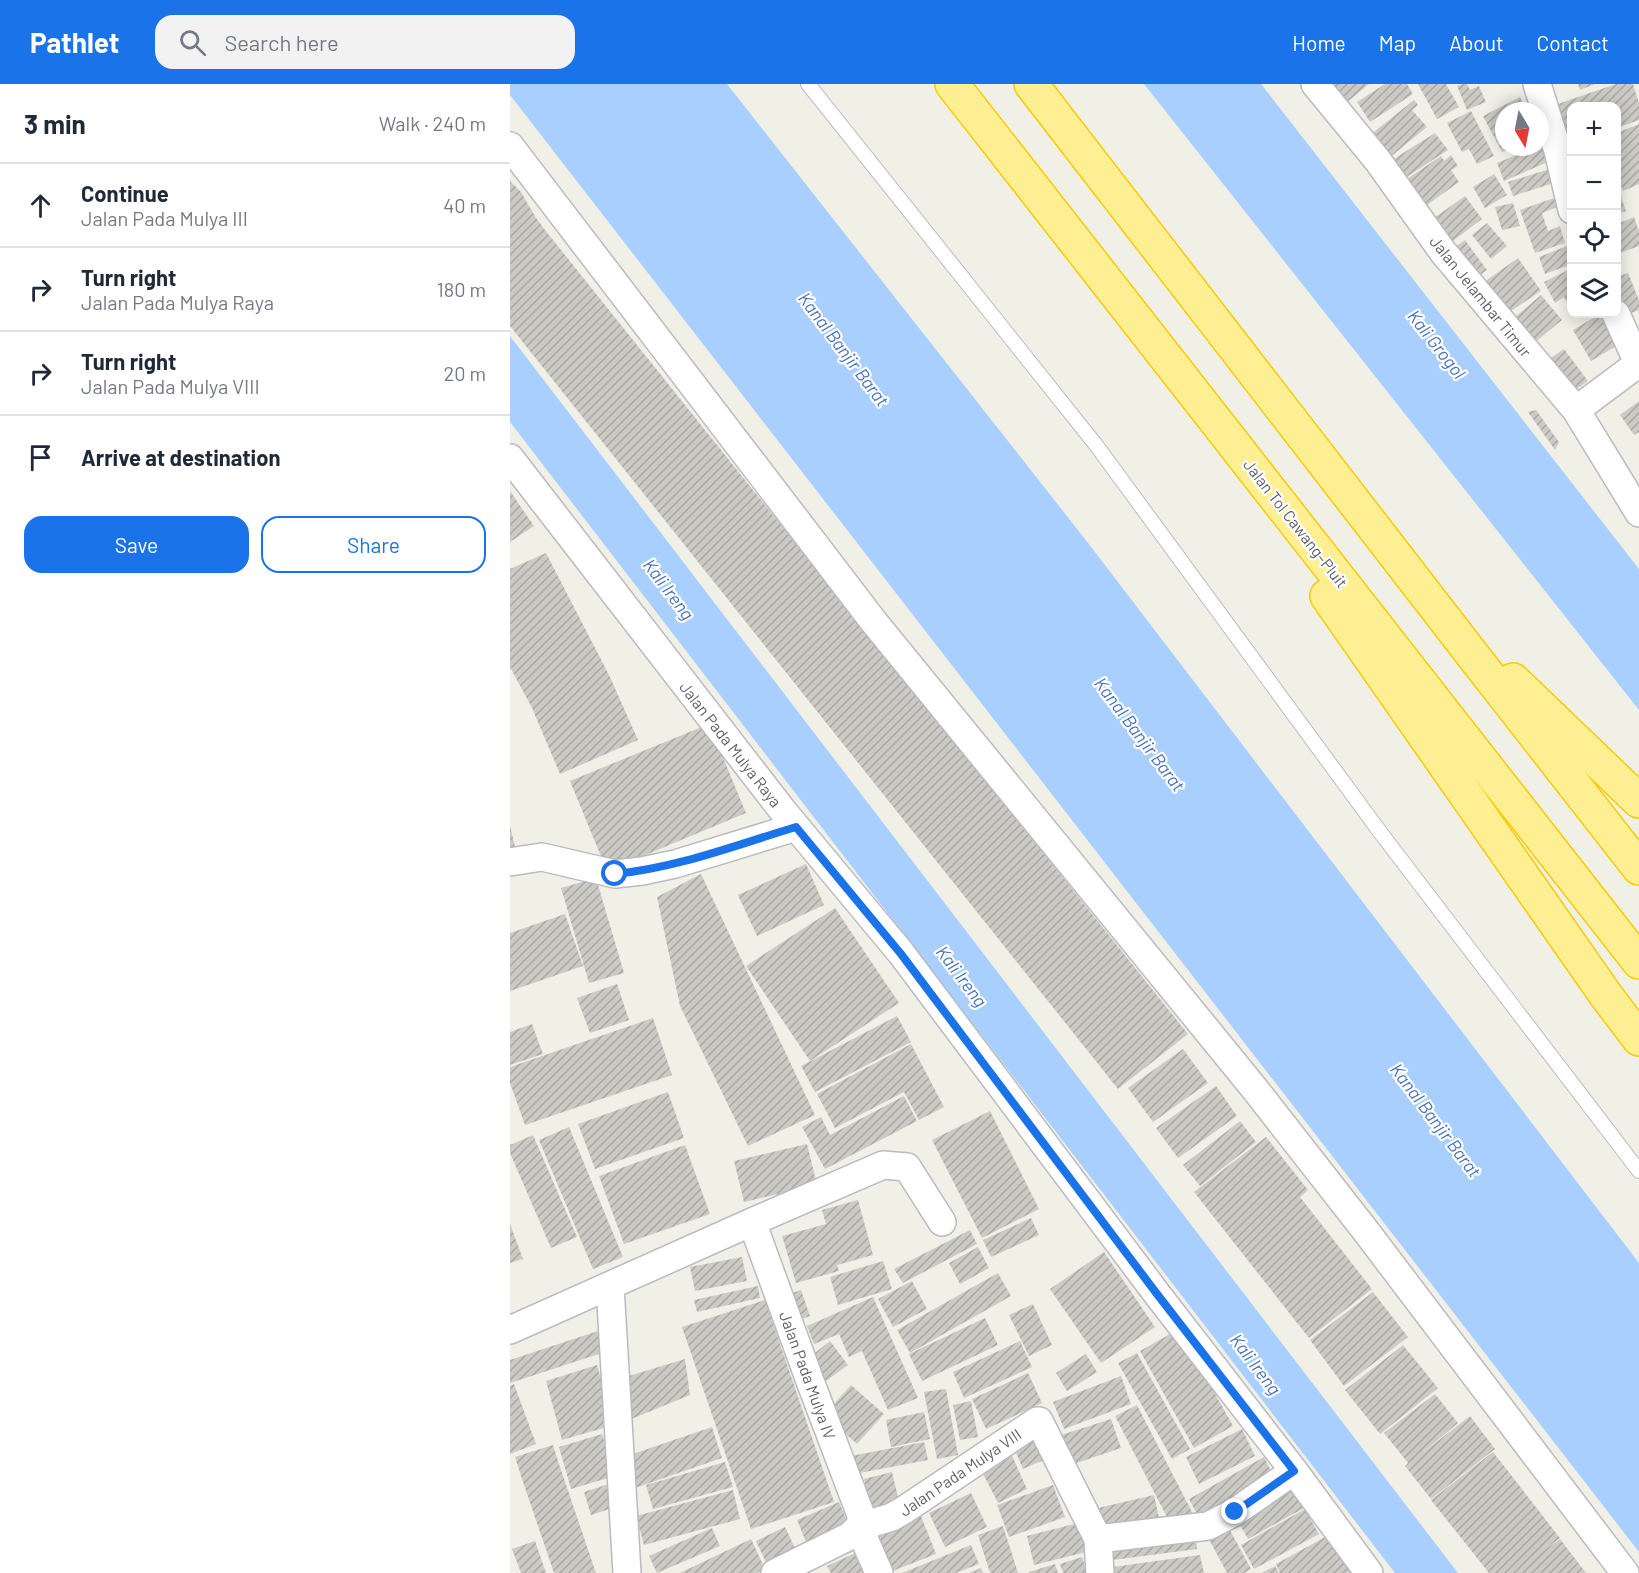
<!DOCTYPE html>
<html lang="en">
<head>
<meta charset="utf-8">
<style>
  :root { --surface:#fff; --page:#f2f2f3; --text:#1f2937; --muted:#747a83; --line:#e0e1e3; --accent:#1a73e8 }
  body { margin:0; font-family:Barlow,sans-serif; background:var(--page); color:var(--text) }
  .controls { position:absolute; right:18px; top:18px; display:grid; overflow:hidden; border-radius:12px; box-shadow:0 3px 15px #0003 }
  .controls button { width:54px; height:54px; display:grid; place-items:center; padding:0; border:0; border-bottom:2px solid var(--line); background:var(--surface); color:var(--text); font:30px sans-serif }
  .compass { position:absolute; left:985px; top:18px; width:54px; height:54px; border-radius:50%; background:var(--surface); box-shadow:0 3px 15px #0003; rotate:170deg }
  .stop { position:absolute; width:18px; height:18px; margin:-14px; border:4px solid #1a73e8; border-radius:50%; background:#fff }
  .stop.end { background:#1a73e8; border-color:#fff; box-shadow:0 2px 6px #0008 }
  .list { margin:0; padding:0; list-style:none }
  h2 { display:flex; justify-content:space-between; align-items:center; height:78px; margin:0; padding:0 24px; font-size:26px }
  h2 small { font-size:20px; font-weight:400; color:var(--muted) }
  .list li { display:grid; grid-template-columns:39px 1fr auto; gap:18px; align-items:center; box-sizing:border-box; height:84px; padding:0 24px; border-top:2px solid var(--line) }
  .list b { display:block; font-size:22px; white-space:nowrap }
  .list p { margin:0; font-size:20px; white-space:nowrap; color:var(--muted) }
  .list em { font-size:20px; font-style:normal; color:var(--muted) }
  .actions { display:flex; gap:12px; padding:18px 24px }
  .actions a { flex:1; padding:14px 0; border:2px solid var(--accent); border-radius:18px; text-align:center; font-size:21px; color:var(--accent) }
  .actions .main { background:var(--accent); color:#fff }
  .icon { flex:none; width:33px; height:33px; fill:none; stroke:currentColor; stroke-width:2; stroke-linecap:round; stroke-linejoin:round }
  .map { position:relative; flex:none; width:1129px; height:1489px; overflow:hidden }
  header { display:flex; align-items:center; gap:36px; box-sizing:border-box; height:84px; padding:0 30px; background:var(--accent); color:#fff }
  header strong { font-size:28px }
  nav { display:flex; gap:33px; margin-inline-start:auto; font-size:21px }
  .search { width:420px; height:54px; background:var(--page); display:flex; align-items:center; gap:15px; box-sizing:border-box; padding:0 21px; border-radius:18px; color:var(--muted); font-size:22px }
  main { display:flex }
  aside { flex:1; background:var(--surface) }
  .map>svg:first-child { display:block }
  .water { fill:#a9cfff }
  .building { fill:url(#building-hatch) }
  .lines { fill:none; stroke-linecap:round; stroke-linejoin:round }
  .service-casing { stroke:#b9bbc1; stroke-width:16 }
  .minor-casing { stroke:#b9bbc1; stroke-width:30 }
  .motorway-casing { stroke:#f8ca00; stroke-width:36 }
  .service { stroke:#fff; stroke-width:14 }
  .minor { stroke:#fff; stroke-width:27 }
  .motorway { stroke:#fef092; stroke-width:33 }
  .route { stroke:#1a73e8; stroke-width:8 }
  .labels { text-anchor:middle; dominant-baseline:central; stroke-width:4.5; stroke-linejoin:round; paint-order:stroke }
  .street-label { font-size:16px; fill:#5f6168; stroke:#fff }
  .water-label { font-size:18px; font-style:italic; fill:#4671bc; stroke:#fff }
</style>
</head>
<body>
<header>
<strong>Pathlet</strong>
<div class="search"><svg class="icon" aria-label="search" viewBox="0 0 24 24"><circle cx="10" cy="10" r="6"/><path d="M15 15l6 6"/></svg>Search here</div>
<nav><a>Home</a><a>Map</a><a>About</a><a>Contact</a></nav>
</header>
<main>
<aside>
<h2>3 min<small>Walk · 240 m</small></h2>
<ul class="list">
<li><svg class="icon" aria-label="ahead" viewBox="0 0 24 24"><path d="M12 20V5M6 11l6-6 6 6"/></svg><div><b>Continue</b><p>Jalan Pada Mulya III</p></div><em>40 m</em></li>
<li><svg class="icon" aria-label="right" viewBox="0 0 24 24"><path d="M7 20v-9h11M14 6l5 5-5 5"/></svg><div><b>Turn right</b><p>Jalan Pada Mulya Raya</p></div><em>180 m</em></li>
<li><svg class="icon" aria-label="right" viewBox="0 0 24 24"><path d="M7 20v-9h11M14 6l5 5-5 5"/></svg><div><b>Turn right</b><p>Jalan Pada Mulya VIII</p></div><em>20 m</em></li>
<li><svg class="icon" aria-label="arrive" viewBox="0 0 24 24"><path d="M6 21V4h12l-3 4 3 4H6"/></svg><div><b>Arrive at destination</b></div></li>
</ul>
<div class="actions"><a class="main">Save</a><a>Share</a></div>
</aside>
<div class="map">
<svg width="1129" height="1489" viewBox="0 0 1129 1489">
  <defs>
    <pattern id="building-hatch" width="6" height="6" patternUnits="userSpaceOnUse" patternTransform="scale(1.5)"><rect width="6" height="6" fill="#cccac4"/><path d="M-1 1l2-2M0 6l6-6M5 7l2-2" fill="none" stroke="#a9a7a3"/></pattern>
  </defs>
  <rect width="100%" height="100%" fill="#f1f0e7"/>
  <g class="water">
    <polygon points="0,0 217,0 575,455 1129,1179 1129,1468 0,11"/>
    <polygon points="634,0 751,0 1129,485 1129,626"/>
    <polygon points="0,252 948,1489 885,1489 0,338"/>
  </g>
  <g class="building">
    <polygon points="820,0 859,0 836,19"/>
    <polygon points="875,0 897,0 903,10 860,38 847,18"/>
    <polygon points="908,0 936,0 949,23 927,35"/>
    <polygon points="953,0 957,0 960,6 969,2 976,18 957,26 947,2"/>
    <polygon points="1068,0 1085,0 1070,6"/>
    <polygon points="1106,0 1123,0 1129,19 1129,36 1107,44 1107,22 1062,22 1062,59 1058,60 1045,21"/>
    <polygon points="1010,13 1016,27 994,27 994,63 1003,63 992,68 973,32"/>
    <polygon points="904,16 908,21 902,26 917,43 879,74 860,51"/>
    <polygon points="961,27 984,72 967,80 959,65 952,68 937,39"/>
    <polygon points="1129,40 1129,100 1113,107 1107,91 1107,49"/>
    <polygon points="925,49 938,66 895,94 882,76"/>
    <polygon points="1033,60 1040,77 994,97 987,79 1025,63 1030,63 1030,61"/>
    <polygon points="941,71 948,82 941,86 949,98 910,126 891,99 931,72 934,77"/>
    <polygon points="1046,83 1050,97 1003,112 998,98"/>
    <polygon points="984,90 997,111 975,124 963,103"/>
    <polygon points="0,97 11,108 26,134 43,156 678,950 608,1005 0,242"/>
    <polygon points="1107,101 1116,127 1107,130"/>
    <polygon points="955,112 972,135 935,163 917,139"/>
    <polygon points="1047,113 1050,122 1032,129 1038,147 1050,142 1055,159 1025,169 1010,126"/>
    <polygon points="1003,119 1010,142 992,146 985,123"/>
    <polygon points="1124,133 1129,147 1129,162 1107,170 1107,140"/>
    <polygon points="977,139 997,162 981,175 962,151"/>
    <polygon points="955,156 977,186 960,198 938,168"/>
    <polygon points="1062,160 1062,180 1035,190 1029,173"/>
    <polygon points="1008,174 1031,207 989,235 967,203"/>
    <polygon points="1062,184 1062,228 1054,213 1045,219 1034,198"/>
    <polygon points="1118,189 1129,216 1129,226 1111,233 1107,223 1107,193"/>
    <polygon points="1031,211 1052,236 1018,264 997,240"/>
    <polygon points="1090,230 1108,261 1081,277 1063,246"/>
    <polygon points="1054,265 1078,297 1056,312 1032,280"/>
    <polygon points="1129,317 1129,348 1124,351 1110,331"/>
    <polygon points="1026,326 1049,358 1045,366 1018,328"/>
    <polygon points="0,407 24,442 0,458"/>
    <polygon points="36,469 99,591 128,656 50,690 22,624 0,583 0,485"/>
    <polygon points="199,640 236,729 97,787 60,697"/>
    <polygon points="0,742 6,767 0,768"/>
    <polygon points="296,780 314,821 247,852 228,811"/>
    <polygon points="191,790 305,1031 238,1062 170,922 147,813"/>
    <polygon points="86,794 114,889 79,899 51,804"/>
    <polygon points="325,824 389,919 300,977 236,882"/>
    <polygon points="55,830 73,882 0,907 0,849"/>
    <polygon points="107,900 119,936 80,949 67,914"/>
    <polygon points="387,932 401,958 305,1008 291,982"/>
    <polygon points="143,934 162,991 15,1041 0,999 0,983"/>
    <polygon points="22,940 33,970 0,981 0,948"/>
    <polygon points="401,960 434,1023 409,1036 394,1008 325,1044 307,1010"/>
    <polygon points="673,965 698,999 643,1038 618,1004"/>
    <polygon points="706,1002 727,1032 668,1074 646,1044"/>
    <polygon points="158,1008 174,1054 85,1085 68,1040"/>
    <polygon points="394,1012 407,1037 315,1085 292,1043 311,1033 320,1051"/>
    <polygon points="480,1027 529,1125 472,1154 422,1056"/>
    <polygon points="730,1037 746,1058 690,1102 673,1081"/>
    <polygon points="59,1043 113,1173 83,1185 29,1056"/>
    <polygon points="23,1051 67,1153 41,1164 0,1069 0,1061"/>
    <polygon points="756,1053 798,1106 790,1113 862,1205 799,1254 684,1108"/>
    <polygon points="297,1060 307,1101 234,1118 224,1077"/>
    <polygon points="175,1061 200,1130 114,1160 89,1092"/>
    <polygon points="348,1116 363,1171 327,1181 329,1187 286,1199 272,1152 316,1140 312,1126"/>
    <polygon points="521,1134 529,1151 481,1173 473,1156"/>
    <polygon points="0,1140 13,1175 0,1179"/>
    <polygon points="460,1146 467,1160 393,1199 384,1185"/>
    <polygon points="468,1163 479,1184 450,1200 439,1179"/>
    <polygon points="594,1168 645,1243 591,1279 540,1205"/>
    <polygon points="232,1173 237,1197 185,1207 180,1183"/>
    <polygon points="373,1177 382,1205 328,1221 320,1193"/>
    <polygon points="488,1189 501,1212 400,1269 387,1246"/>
    <polygon points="402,1197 417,1225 383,1243 368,1215"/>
    <polygon points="248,1202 250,1214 187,1228 184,1216"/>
    <polygon points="291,1206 300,1232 283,1238 273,1212"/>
    <polygon points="863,1208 898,1253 834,1302 800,1256"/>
    <polygon points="363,1213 408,1314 378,1326 352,1267 339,1273 329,1250 304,1260 297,1242"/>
    <polygon points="255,1216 324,1418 241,1445 172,1243"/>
    <polygon points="523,1220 542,1261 519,1272 499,1231"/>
    <polygon points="475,1234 488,1261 412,1297 399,1270"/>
    <polygon points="669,1245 723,1342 684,1364 630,1267"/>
    <polygon points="91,1246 98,1267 0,1299 0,1276"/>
    <polygon points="320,1257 338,1281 305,1305 296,1276"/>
    <polygon points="510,1257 522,1283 454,1314 443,1288"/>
    <polygon points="893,1261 928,1304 870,1350 835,1306"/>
    <polygon points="627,1269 680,1365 662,1375 608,1279"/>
    <polygon points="576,1270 587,1288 557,1307 546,1289"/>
    <polygon points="175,1275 180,1311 119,1336 109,1295"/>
    <polygon points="87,1281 104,1341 52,1356 36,1297"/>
    <polygon points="518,1289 532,1319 476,1345 462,1315"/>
    <polygon points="611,1292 621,1320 554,1345 543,1318"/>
    <polygon points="4,1300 26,1360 0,1370 0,1302"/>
    <polygon points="341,1301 374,1330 347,1360 314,1331"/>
    <polygon points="436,1305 448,1371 427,1375 414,1308"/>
    <polygon points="925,1310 948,1339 911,1370 960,1332 985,1365 921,1415 895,1382 898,1379 874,1349"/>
    <polygon points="461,1317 468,1353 450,1356 443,1321"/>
    <polygon points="627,1321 683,1430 661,1441 605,1332"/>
    <polygon points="414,1328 420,1355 381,1363 376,1336"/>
    <polygon points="601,1335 611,1364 555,1383 545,1353"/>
    <polygon points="202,1343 212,1374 125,1404 114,1373"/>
    <polygon points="529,1345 541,1373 513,1385 501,1357"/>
    <polygon points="732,1345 745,1372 689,1400 676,1373"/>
    <polygon points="92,1350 105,1392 61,1405 49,1363"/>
    <polygon points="414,1358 418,1376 344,1390 341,1372"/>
    <polygon points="43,1361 50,1383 86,1489 44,1489 12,1395 5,1373"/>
    <polygon points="498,1363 517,1405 488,1419 468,1380"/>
    <polygon points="983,1368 1050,1454 1030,1469 1050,1455 1076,1489 979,1489 921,1416"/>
    <polygon points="754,1373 763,1391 688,1432 679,1415"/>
    <polygon points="215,1378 223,1403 143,1425 136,1401"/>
    <polygon points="382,1388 391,1426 363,1433 354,1395"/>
    <polygon points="102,1399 109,1422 81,1431 74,1408"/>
    <polygon points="543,1401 555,1433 499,1453 487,1421"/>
    <polygon points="782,1401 794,1424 738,1455 725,1432"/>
    <polygon points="223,1406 230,1435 134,1461 126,1432"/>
    <polygon points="461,1409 477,1443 435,1463 419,1429"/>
    <polygon points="644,1411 649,1434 594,1447 588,1424"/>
    <polygon points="329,1418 341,1447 299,1465 287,1436"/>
    <polygon points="795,1425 809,1450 744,1485 731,1461"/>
    <polygon points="411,1432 426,1470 380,1488 365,1450"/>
    <polygon points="715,1437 741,1485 734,1489 717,1489 695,1448"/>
    <polygon points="572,1438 580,1467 524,1481 517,1452"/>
    <polygon points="493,1442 508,1489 480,1489 468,1451"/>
    <polygon points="275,1443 289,1473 260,1487 246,1457"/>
    <polygon points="202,1444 210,1462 147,1489 139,1472"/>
    <polygon points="685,1446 687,1465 595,1477 593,1458"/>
    <polygon points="826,1447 850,1489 770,1489 766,1480"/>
    <polygon points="241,1455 255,1485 247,1489 170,1489"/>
    <polygon points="25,1457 36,1489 11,1489 2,1465"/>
    <polygon points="461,1461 469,1480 446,1489 392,1489"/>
    <polygon points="354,1465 365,1489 321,1489 317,1482"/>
    <polygon points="690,1471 694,1489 596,1489 596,1484"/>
    <polygon points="572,1473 577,1489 553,1489 550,1480"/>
    <polygon points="545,1480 548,1489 519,1489 519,1488"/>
    <polygon points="765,1482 769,1489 752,1489"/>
    <polygon points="471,1484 473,1489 459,1489"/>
  </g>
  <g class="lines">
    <g class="service-casing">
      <polyline id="service" points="298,0 586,361 870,748 1129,1087"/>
    </g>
    <g class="minor-casing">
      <g id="minor">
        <polyline points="805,0 868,77 933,168 1066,326 1129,429"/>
        <polyline points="1027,0 1048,67 1062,126"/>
        <polyline points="0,62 364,538 744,1004 855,1146 1115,1489"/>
        <polyline points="1106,230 1128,279"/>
        <polyline points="1066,326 1129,279"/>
        <polyline points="0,374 273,727 391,869 647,1210 784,1387 859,1489"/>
        <polyline points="0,778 32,773 105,790 132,787 165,780 286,743"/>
        <polyline points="242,1138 300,1297 352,1434 349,1443 340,1452 265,1489"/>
        <polyline points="100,1202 117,1489"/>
        <polyline points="0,1246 242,1138 373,1081 397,1083 432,1138"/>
        <polyline points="349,1443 382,1433 394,1426 527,1337 529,1337 588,1455 590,1489"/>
        <polyline points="349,1443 369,1489"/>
        <polyline points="588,1455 698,1442 725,1428 784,1387"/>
      </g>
    </g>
    <g class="motorway-casing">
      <g id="motorway">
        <polyline points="442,0 1129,878"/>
        <polyline points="521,0 961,569 1129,784"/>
        <polyline points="817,512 1095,910 1129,955"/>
        <polyline points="1003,596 1129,717"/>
      </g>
    </g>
    <use href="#service" class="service"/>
    <use href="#minor" class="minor"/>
    <use href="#motorway" class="motorway"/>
  </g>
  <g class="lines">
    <path class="route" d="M 105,790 C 167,784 226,761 286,743 L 391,870 L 647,1210 L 784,1387 L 725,1428"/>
  </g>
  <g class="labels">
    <g class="street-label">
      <text transform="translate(971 212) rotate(51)">Jalan Jelambar Timur</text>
      <text transform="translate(786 439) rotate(52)">Jalan Tol Cawang–Pluit</text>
      <text transform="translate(221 660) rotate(52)">Jalan Pada Mulya Raya</text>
      <text transform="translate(298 1291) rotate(70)">Jalan Pada Mulya IV</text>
      <text transform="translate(450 1388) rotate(-34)">Jalan Pada Mulya VIII</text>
    </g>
    <g class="water-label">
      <text transform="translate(927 260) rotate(52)">Kali Grogol</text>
      <text transform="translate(334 265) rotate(53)">Kanal Banjir Barat</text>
      <text transform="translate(159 505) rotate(53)">Kali Ireng</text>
      <text transform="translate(630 650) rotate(53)">Kanal Banjir Barat</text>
      <text transform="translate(452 892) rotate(53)">Kali Ireng</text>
      <text transform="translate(926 1036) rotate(53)">Kanal Banjir Barat</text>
      <text transform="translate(746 1280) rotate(53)">Kali Ireng</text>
    </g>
  </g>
</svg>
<div class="controls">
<button>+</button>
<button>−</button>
<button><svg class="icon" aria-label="locate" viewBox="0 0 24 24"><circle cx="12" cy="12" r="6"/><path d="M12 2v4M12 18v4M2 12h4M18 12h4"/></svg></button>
<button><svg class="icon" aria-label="layers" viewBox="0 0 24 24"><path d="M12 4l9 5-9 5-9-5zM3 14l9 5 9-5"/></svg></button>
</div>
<svg class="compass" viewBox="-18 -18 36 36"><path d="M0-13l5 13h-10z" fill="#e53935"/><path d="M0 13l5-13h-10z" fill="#747a83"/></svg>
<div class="stop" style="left:105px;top:790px"></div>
<div class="stop end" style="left:725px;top:1428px"></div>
</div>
</main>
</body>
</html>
